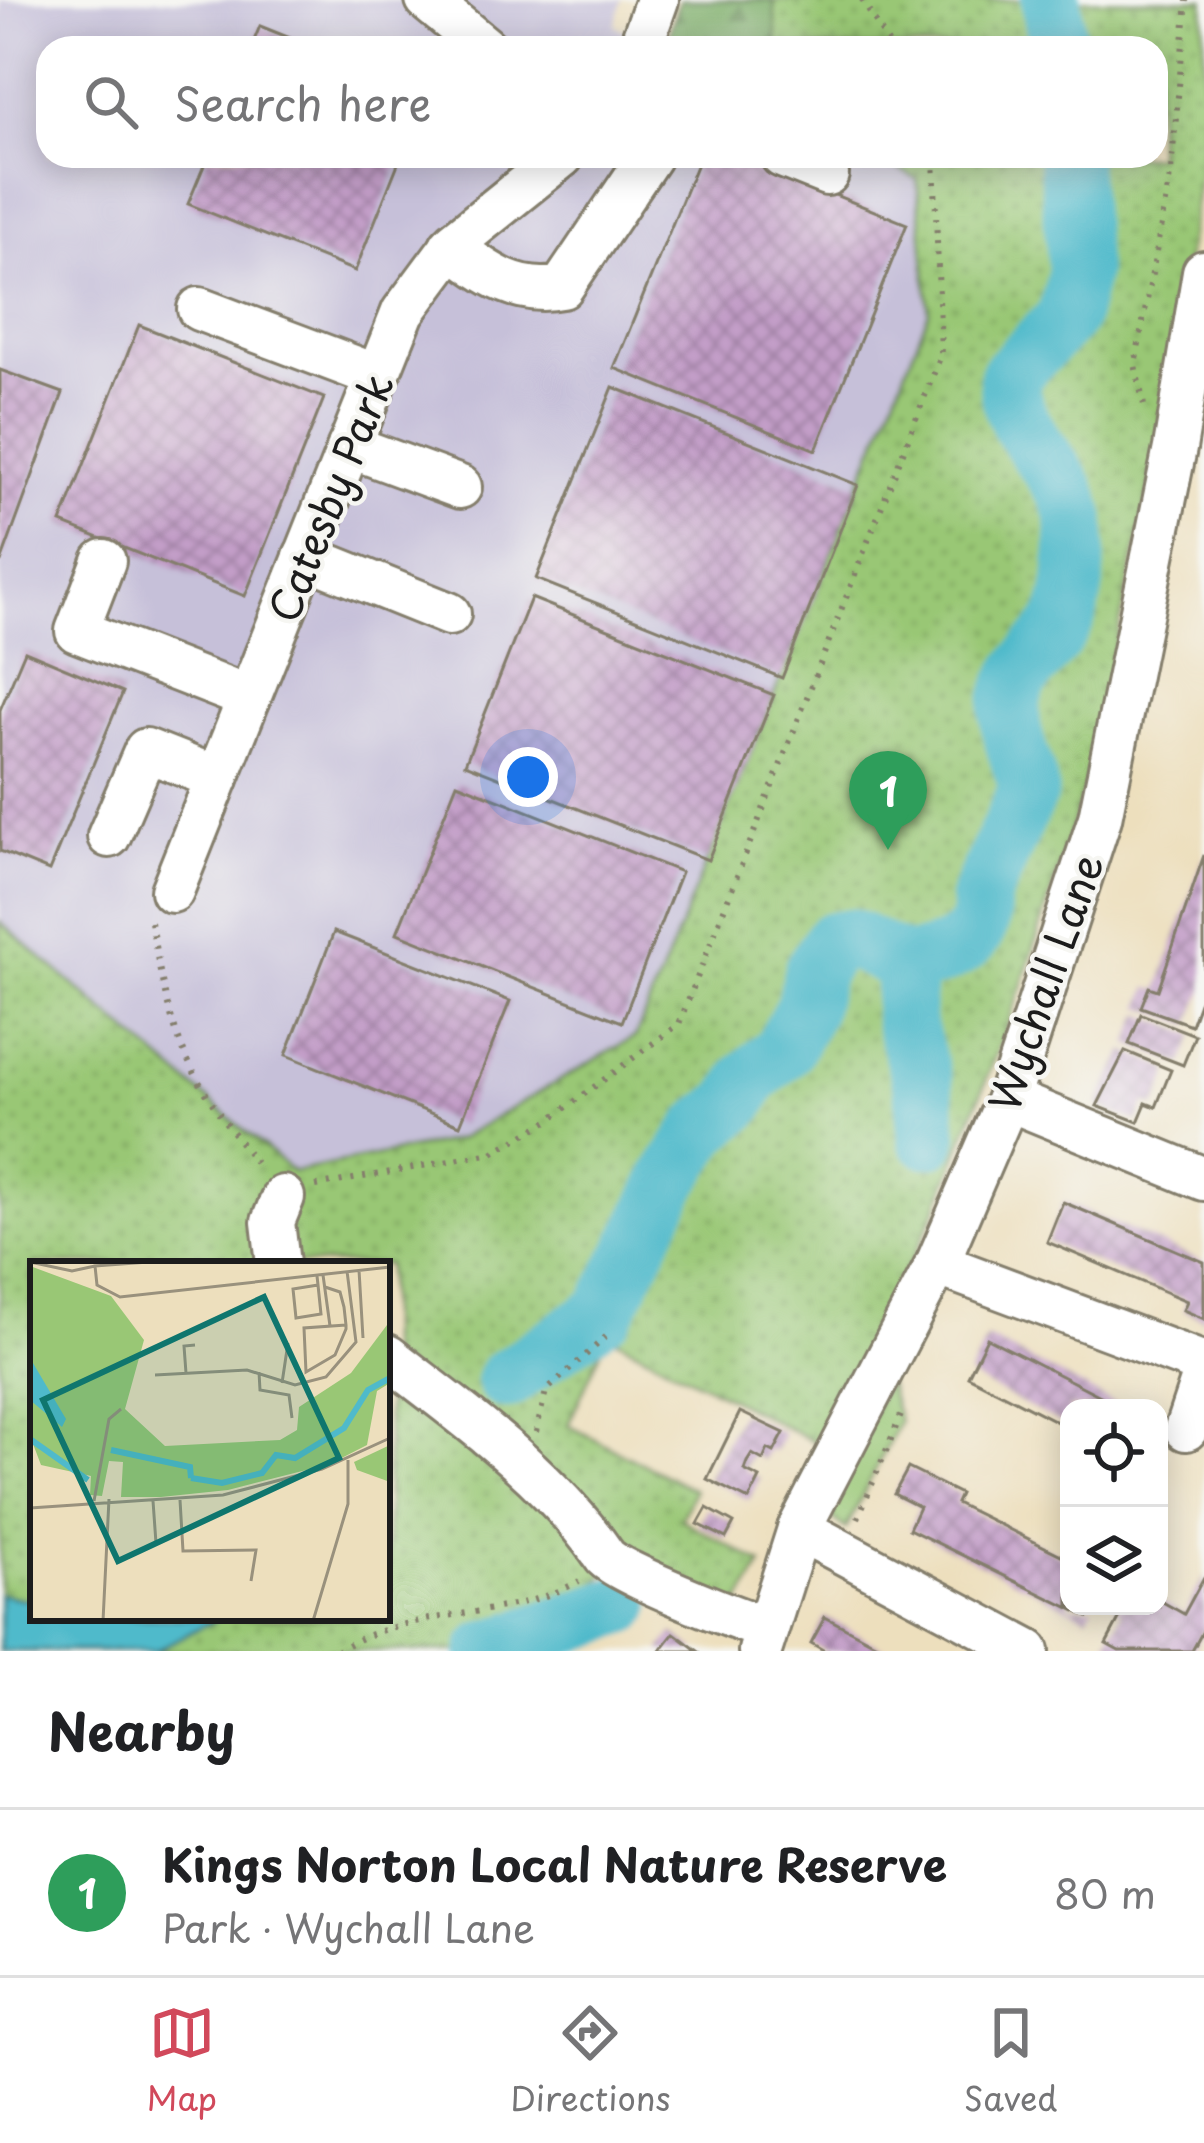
<!DOCTYPE html>
<html lang="en">
<head>
<meta charset="utf-8">
<style>
  :root { --surface:#fff; --page:#f2f2f2; --text:#202124; --muted:#757577; --line:#e0e0e0; --accent:#d1495b }
  body { margin:0; font-family:"Playpen Sans",sans-serif; background:var(--page); color:var(--text) }
  .controls { position:absolute; right:36px; bottom:36px; display:grid; overflow:hidden; border-radius:24px; box-shadow:0 6px 30px #0003 }
  .controls button { width:108px; height:108px; display:grid; place-items:center; padding:0; border:0; border-bottom:3px solid var(--line); background:var(--surface); color:var(--text); font:60px sans-serif }
  .you { position:absolute; left:528px; top:777px; width:42px; height:42px; margin:-30px; border:9px solid #fff; border-radius:50%; background:#1a73e8; box-shadow:0 0 0 18px #1a73e833 }
  .badge { display:grid; place-items:center; width:78px; height:78px; border-radius:50%; background:var(--accent); color:#fff; font-size:39px; font-weight:700 }
  .pin { position:absolute; translate:-50% -99px; filter:drop-shadow(0 3px 6px #0008) }
  .pin::after { content:''; position:absolute; top:63px; width:42px; height:36px; background:inherit; clip-path:polygon(0 0,100% 0,50% 100%) }
  .list { margin:0; padding:0; list-style:none }
  h2 { display:flex; justify-content:space-between; align-items:center; height:156px; margin:0; padding:0 48px; font-size:51px }
  h2 small { font-size:39px; font-weight:400; color:var(--muted) }
  .list li { display:grid; grid-template-columns:78px 1fr auto; gap:36px; align-items:center; box-sizing:border-box; height:168px; padding:0 48px; border-top:3px solid var(--line) }
  .list b { display:block; font-size:45px; white-space:nowrap }
  .list p { margin:0; font-size:39px; white-space:nowrap; color:var(--muted) }
  .list em { font-size:39px; font-style:normal; color:var(--muted) }
  .icon { flex:none; width:66px; height:66px; fill:none; stroke:currentColor; stroke-width:2; stroke-linecap:round; stroke-linejoin:round }
  .map { position:relative; flex:none; width:1204px; height:1651px; overflow:hidden }
  .search { position:absolute; background:var(--surface); box-shadow:0 6px 30px #0003; left:36px; right:36px; top:36px; height:132px; display:flex; align-items:center; gap:30px; box-sizing:border-box; padding:0 42px; border-radius:36px; color:var(--muted); font-size:45px }
  .sheet { height:324px; background:var(--surface) }
  nav { display:flex; justify-content:space-around; align-items:center; box-sizing:border-box; height:168px; border-top:3px solid var(--line); background:var(--surface); font-size:33px; color:var(--muted) }
  nav a { display:grid; justify-items:center; gap:6px }
  nav .on { color:var(--accent) }
  .map>svg:first-child { display:block }
  .industrial { fill:#c6c0d9 }
  .grass { fill:#99c775; stroke:#5a7248; stroke-width:3 }
  .forest { fill:url(#forest-firs); stroke:#4b6441; stroke-width:3 }
  .park { fill:url(#park-dots); stroke:#5a7248; stroke-width:3; fill-rule:evenodd }
  .water { fill:#4fbacb; stroke:#366b74; stroke-width:3 }
  .lines { fill:none; stroke-linecap:round; stroke-linejoin:round }
  .river { stroke:#4fbacb; stroke-width:60 }
  .building { fill:url(#building-cross-hatch) }
  .minor-casing { stroke:#847e6c; stroke-width:48 }
  .path { stroke:#847e6c; stroke-width:6; stroke-dasharray:3 9; stroke-linecap:butt }
  .minor { stroke:#fff; stroke-width:42 }
  .labels { text-anchor:middle; dominant-baseline:central; stroke-width:9; stroke-linejoin:round; paint-order:stroke }
  .street-label { font-size:42px; fill:#1c1c1c; stroke:#f6f6f2 }
  .inset-river { fill:none; stroke:#4fbacb; stroke-width:6 }
  .inset-road { fill:none; stroke:#99917d; stroke-width:3 }
  .view { fill:#0f766e; fill-opacity:0.15; stroke:#0f766e; stroke-width:6 }
  .inset-edge { fill:none; stroke:#1c1c1c; stroke-width:6 }
</style>
</head>
<body>
<div class="map">
<svg width="1204" height="1651" viewBox="0 0 1204 1651">
  <defs>
    <pattern id="forest-firs" width="22" height="20" patternUnits="userSpaceOnUse" patternTransform="scale(3)"><rect width="22" height="20" fill="#7aac66"/><path d="M5 1l3.5 6h-7zM16 11l3.5 6h-7z" fill="#638b53"/></pattern>
    <pattern id="park-dots" width="8" height="8" patternUnits="userSpaceOnUse" patternTransform="scale(3)"><rect width="8" height="8" fill="#99c775"/><path d="M2 2h.1M6 6h.1" fill="none" stroke="#83aa65" stroke-width="1.8" stroke-linecap="round"/></pattern>
    <pattern id="building-cross-hatch" width="8" height="8" patternUnits="userSpaceOnUse" patternTransform="scale(3)"><rect width="8" height="8" fill="#c39ec8"/><path d="M0 0l8 8M0 8l8-8" fill="none" stroke="#9e80a2"/></pattern>
  </defs>
  <rect width="100%" height="100%" fill="#f6f6f2"/>
  <filter id="ink" filterUnits="userSpaceOnUse"><feTurbulence type="fractalNoise" baseFrequency=".00833" numOctaves="2"/><feDisplacementMap in="SourceGraphic" scale="24" xChannelSelector="R" yChannelSelector="G"/><feConvolveMatrix kernelMatrix="1 2 1 2 8 2 1 2 1" color-interpolation-filters="sRGB"/></filter>
  <filter id="wash" filterUnits="userSpaceOnUse"><feTurbulence type="fractalNoise" baseFrequency=".004" numOctaves="4" result="noise"/><feDisplacementMap in="SourceGraphic" scale="48" xChannelSelector="R" yChannelSelector="G"/><feGaussianBlur stdDeviation="2.7" result="paint"/><feColorMatrix in="noise" values="0 0 0 0 0 0 0 0 0 0 0 0 0 0 0 0 0 1.4 0 .05"/><feComposite in="paint" operator="in"/></filter>
  <g filter="url(#wash)">
    <rect width="100%" height="100%" fill="#eddfbd"/>
    <polygon class="industrial" points="0,0 622,0 615,26 662,48 48,48 48,156 875,156 917,179 929,312 636,1036 457,1140 293,1172 0,922"/>
    <polygon class="grass" points="887,1380 899,1422 846,1529 827,1514"/>
    <polygon class="forest" points="679,0 771,0 815,45 878,48 665,48"/>
    <path class="park" d="M 774,0 L 1204,0 L 1204,143 L 1157,452 L 1087,777 L 1022,987 L 937,1208 L 822,1446 L 608,1335 L 568,1425 L 694,1490 L 681,1519 L 762,1564 L 723,1633 L 607,1570 L 545,1651 L 0,1651 L 0,922 L 293,1172 L 457,1140 L 636,1036 L 929,312 L 917,179 L 875,156 L 1156,156 L 1156,48 L 777,48 ZM 33,1264 L 387,1264 L 387,1618 L 33,1618 Z"/>
    <polygon class="water" points="0,1594 33,1601 33,1618 219,1618 154,1651 0,1651"/>
    <g class="lines">
      <g class="river">
        <polyline points="1051,0 1058,48"/>
        <path d="M 906,964 C 945,957 988,944 980,897 L 1029,789 C 1023,762 1009,737 1010,709 C 1012,668 1053,649 1066,616 C 1077,587 1076,554 1076,524 C 1074,475 1006,435 1009,376 L 1067,317 L 1078,271 L 1068,156"/>
        <polyline points="906,964 904,1020 923,1084 928,1138"/>
        <polyline points="506,1379 605,1312 672,1177 704,1128 736,1103 751,1078 783,1050 805,1008 814,970 833,941 850,938 906,964"/>
        <polyline points="487,1651 622,1605"/>
      </g>
    </g>
    <g id="blocks">
      <g class="building">
        <polygon points="260,26 315,48 251,48"/>
        <polygon points="208,156 401,156 355,271 188,204"/>
        <polygon points="700,156 738,156 907,224 816,450 614,368"/>
        <polygon points="139,325 324,398 245,596 61,523"/>
        <polygon points="0,370 63,393 1,562 0,562"/>
        <polygon points="613,387 858,485 782,678 536,579"/>
        <polygon points="531,598 774,695 708,860 465,764"/>
        <polygon points="25,651 123,692 49,871 0,851 0,710"/>
        <polygon points="457,783 681,872 622,1022 397,933"/>
        <polygon points="1204,855 1204,989 1191,1025 1141,1007 1149,987 1158,990"/>
        <polygon points="334,932 510,1001 460,1125 286,1055"/>
        <polygon points="1141,1014 1195,1035 1183,1065 1129,1044"/>
        <polygon points="1125,1051 1171,1070 1156,1107 1146,1103 1138,1122 1097,1106"/>
        <polygon points="1063,1202 1204,1262 1204,1319 1183,1310 1187,1301 1047,1242"/>
        <polygon points="987,1338 1124,1408 1069,1408 1069,1428 968,1376"/>
        <polygon points="740,1412 784,1433 774,1452 768,1449 763,1460 752,1454 747,1462 744,1470 760,1478 749,1500 707,1479"/>
        <polygon points="908,1468 960,1494 956,1503 1069,1559 1069,1606 1093,1606 1088,1617 909,1529 919,1507 894,1494"/>
        <polygon points="707,1508 734,1523 726,1538 698,1524"/>
        <polygon points="1204,1577 1204,1629 1192,1651 1119,1651 1106,1644 1123,1612 1112,1606 1159,1606 1159,1600 1184,1614"/>
        <polygon points="825,1617 890,1651 825,1651 811,1643"/>
        <polygon points="674,1633 698,1651 660,1651"/>
      </g>
    </g>
  </g>
  <g filter="url(#ink)">
    <use href="#blocks" fill-opacity="0" stroke="#847e6c" stroke-width="3"/>
    <g class="lines">
      <g class="minor-casing">
        <g id="minor">
          <polyline points="427,0 485,48"/>
          <polyline points="640,48 657,0"/>
          <polyline points="782,156 827,174"/>
          <path d="M 451,246 C 487,273 516,296 562,287 L 650,156"/>
          <polyline points="199,309 377,376"/>
          <polyline points="349,446 460,487"/>
          <polyline points="305,556 449,614"/>
          <polyline points="104,561 77,631 249,698"/>
          <polyline points="109,836 146,750 217,778"/>
          <polyline points="172,891 403,312 455,242 562,156"/>
          <polyline points="1008,1099 1204,1179"/>
          <polyline points="278,1264 273,1222 283,1197"/>
          <polyline points="937,1264 1204,1364"/>
          <path d="M 387,1356 C 465,1416 550,1476 605,1557 C 616,1572 743,1622 767,1628"/>
          <polyline points="1186,1429 1204,1375"/>
          <polyline points="799,1529 1028,1651"/>
          <polyline points="760,1651 799,1529 937,1264 1008,1099 1100,818 1175,448 1204,272"/>
        </g>
      </g>
      <g class="path">
        <polyline points="862,0 891,48"/>
        <polyline points="1144,405 1135,365 1171,171 1187,0"/>
        <path d="M 151,922 C 170,1039 186,1074 260,1168"/>
        <polyline points="316,1186 492,1153 548,1121 679,1024 941,355 934,156"/>
        <polyline points="536,1432 546,1391 609,1334"/>
        <polyline points="858,1518 901,1415"/>
        <path d="M 337,1651 C 410,1605 505,1623 579,1581"/>
      </g>
      <use href="#minor" class="minor"/>
    </g>
  </g>
  <g class="labels">
    <g class="street-label">
      <text transform="translate(329 497) rotate(-68)">Catesby Park</text>
      <text transform="translate(1044 982) rotate(-71)">Wychall Lane</text>
    </g>
  </g>
  <g transform="translate(30 1261)">
    <rect width="360" height="360" fill="#eddfbd"/>
    <path d="M 360,184 L 360,221 L 327,209 L 324,201 Z" fill="#99c775"/>
    <path d="M 0,5 L 81,35 L 114,79 L 95,148 L 135,185 L 250,179 L 267,169 L 269,146 L 321,112 L 360,60 L 360,122 L 347,130 L 337,184 L 300,203 L 198,229 L 131,236 L 91,236 L 93,201 L 79,200 L 72,235 L 60,234 L 61,215 L 11,204 L 0,175 Z" fill="#99c775"/>
    <path d="M 0,97 L 36,158 L 32,166 L 0,139 Z" fill="#4fbacb"/>
    <path class="inset-river" d="M 0,178 L 58,219M 81,189 L 160,206 L 161,217M 161,217 L 192,222 L 232,212 L 246,194 L 265,197 L 314,167 L 338,129 L 360,117"/>
    <path class="inset-road" d="M 132,0 L 65,5 L 67,24 L 90,36 L 360,6M 0,1 L 42,10 L 65,5M 329,9 L 333,77M 293,14 L 300,65M 287,15 L 288,24 L 291,53 L 266,57 L 263,28 L 288,24M 295,26 L 310,31 L 314,46 L 316,64 L 316,68 L 305,94 L 276,111 L 274,67 L 316,64M 229,111 L 230,129 L 259,134 L 262,157M 156,112 L 154,85 L 165,84M 125,114 L 217,109 L 265,124 L 296,116 L 326,81 L 317,10M 252,122 L 258,82M 150,239 L 153,290 L 226,289 L 221,320M 64,240 L 79,158 L 91,148M 123,240 L 126,282M 0,247 L 193,234 L 292,208 L 360,177M 73,360 L 79,238M 283,360 L 318,243 L 318,199"/>
    <path class="view" d="M 234,36 L 309,197 L 88,300 L 13,139 Z"/>
    <rect width="360" height="360" class="inset-edge"/>
  </g>
</svg>
<div class="controls">
<button><svg class="icon" aria-label="locate" viewBox="0 0 24 24"><circle cx="12" cy="12" r="6"/><path d="M12 2v4M12 18v4M2 12h4M18 12h4"/></svg></button>
<button><svg class="icon" aria-label="layers" viewBox="0 0 24 24"><path d="M12 4l9 5-9 5-9-5zM3 14l9 5 9-5"/></svg></button>
</div>
<div class="you"></div>
<div class="pin badge" style="left:888px;top:850px;background:#2e9e5b">1</div>
<div class="search"><svg class="icon" aria-label="search" viewBox="0 0 24 24"><circle cx="10" cy="10" r="6"/><path d="M15 15l6 6"/></svg>Search here</div>
</div>
<section class="sheet">
<h2>Nearby<small></small></h2>
<ul class="list">
<li><span class="badge" style="background:#2e9e5b">1</span><div><b>Kings Norton Local Nature Reserve</b><p>Park · Wychall Lane</p></div><em>80 m</em></li>
</ul>
</section>
<nav>
<a class="on"><svg class="icon" aria-label="map" viewBox="0 0 24 24"><path d="M3 6l6-2 6 2 6-2v14l-6 2-6-2-6 2zM9 4v14M15 6v14"/></svg>Map</a>
<a><svg class="icon" aria-label="directions" viewBox="0 0 24 24"><path d="M12 3l9 9-9 9-9-9zM9 14v-3h6M13 9l2 2-2 2"/></svg>Directions</a>
<a><svg class="icon" aria-label="saved" viewBox="0 0 24 24"><path d="M7 4h10v16l-5-4-5 4z"/></svg>Saved</a>
</nav>
</body>
</html>
